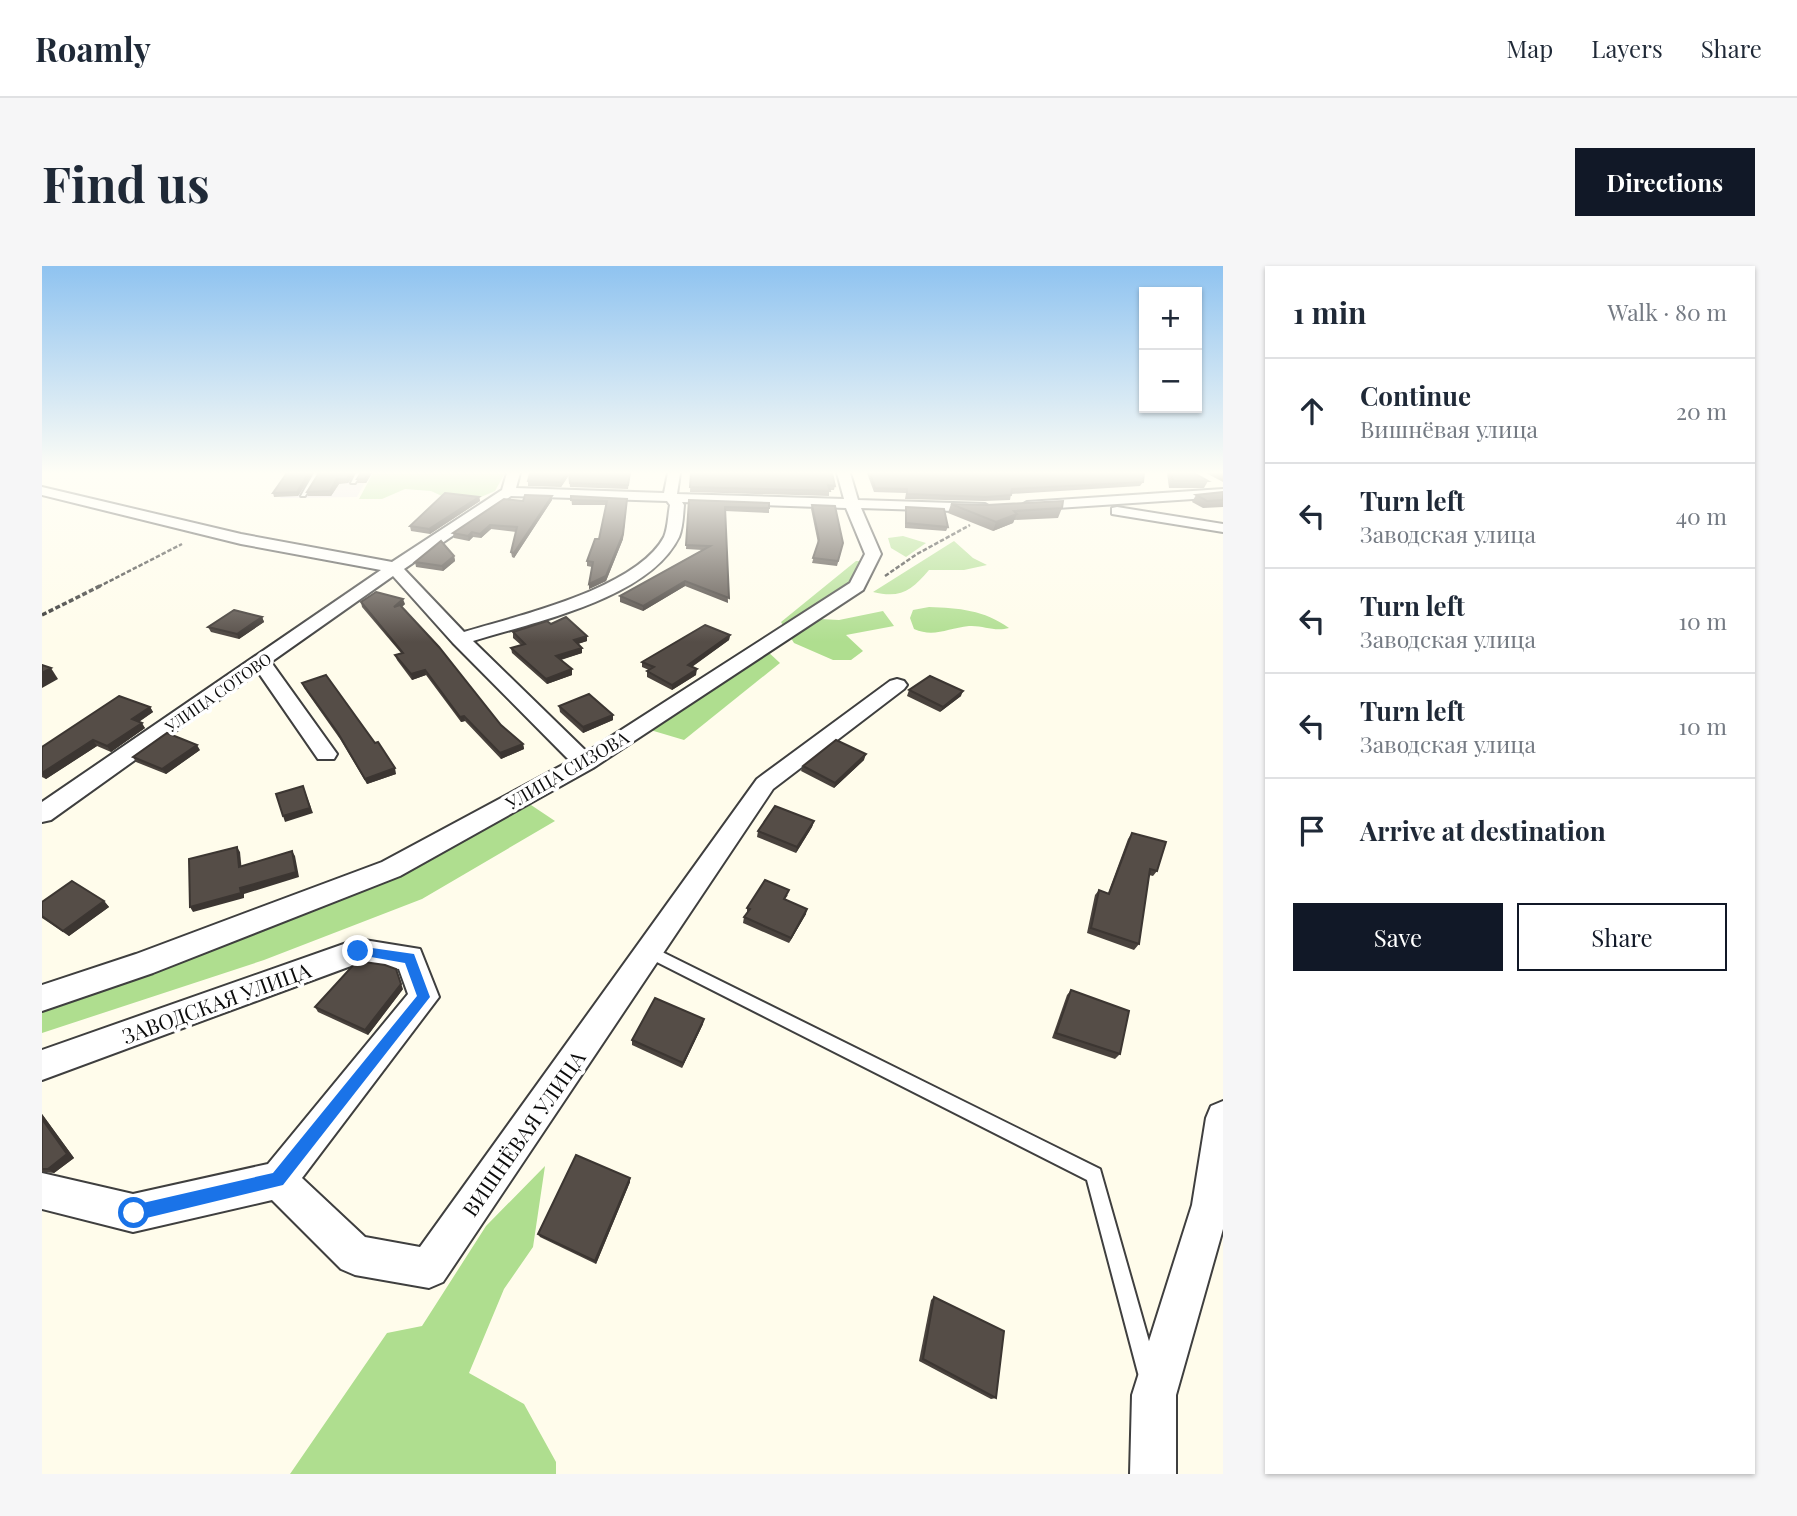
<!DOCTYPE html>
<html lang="en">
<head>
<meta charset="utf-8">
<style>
  :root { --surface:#fff; --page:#f6f6f7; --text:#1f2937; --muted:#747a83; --line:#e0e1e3; --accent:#111827 }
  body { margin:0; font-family:"Playfair Display",serif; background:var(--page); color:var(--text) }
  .controls { position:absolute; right:21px; top:21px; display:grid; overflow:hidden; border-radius:0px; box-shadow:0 2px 5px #0004 }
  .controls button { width:63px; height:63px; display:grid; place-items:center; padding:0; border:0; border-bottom:2px solid var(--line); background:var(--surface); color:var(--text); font:35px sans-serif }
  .stop { position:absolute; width:21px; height:21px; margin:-16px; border:5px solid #1a73e8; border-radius:50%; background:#fff }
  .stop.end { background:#1a73e8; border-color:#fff; box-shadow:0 2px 7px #0008 }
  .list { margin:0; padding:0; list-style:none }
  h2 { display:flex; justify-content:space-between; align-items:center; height:91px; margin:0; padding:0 28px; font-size:30px }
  h2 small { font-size:23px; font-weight:400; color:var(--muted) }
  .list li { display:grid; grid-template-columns:46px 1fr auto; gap:21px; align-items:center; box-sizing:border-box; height:105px; padding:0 28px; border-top:2px solid var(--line) }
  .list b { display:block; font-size:26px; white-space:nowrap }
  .list p { margin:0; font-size:23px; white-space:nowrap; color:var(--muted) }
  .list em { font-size:23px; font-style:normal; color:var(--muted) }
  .actions { display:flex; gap:14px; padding:21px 28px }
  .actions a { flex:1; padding:16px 0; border:2px solid var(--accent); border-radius:0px; text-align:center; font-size:24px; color:var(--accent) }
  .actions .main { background:var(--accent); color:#fff }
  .icon { flex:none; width:38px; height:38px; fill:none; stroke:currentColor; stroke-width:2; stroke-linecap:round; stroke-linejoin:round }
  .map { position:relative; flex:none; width:1181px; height:1208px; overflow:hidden; border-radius:0px }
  header { display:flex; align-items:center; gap:42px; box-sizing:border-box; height:98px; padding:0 35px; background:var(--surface); border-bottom:2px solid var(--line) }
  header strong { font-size:33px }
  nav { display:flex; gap:38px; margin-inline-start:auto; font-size:24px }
  .intro { display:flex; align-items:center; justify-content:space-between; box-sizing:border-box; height:168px; padding:0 42px }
  h1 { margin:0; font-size:49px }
  .button { padding:18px 32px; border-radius:0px; background:var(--accent); color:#fff; font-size:24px; font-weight:700 }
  main { display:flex; gap:42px; padding:0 42px }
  aside { flex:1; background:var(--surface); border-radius:0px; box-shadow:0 2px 5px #0004 }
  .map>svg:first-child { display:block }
  .industrial { fill:#ebdfec }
  .forest { fill:#afde8f }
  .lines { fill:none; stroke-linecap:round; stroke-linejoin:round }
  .service-casing { stroke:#3f3f3f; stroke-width:4 }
  .minor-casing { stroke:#3f3f3f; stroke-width:4 }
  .path-far1 { stroke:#2e2e2e; stroke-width:2.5; stroke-dasharray:4.5 2; stroke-linecap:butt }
  .path { stroke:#2e2e2e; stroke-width:3.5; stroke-dasharray:5 2.5; stroke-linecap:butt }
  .service { fill:#fff; fill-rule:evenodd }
  .minor { fill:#fff; fill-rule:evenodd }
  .wall { fill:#49423d }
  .shaded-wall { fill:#3c3632 }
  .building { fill:#554d47; stroke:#3c3632; stroke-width:2 }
  .route { fill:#1a73e8 }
  .labels { text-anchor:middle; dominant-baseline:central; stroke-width:7; stroke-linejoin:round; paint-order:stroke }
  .far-street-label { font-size:16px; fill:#0c0c0c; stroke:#fff }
  .street-label { font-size:18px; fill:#0c0c0c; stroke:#fff }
  .near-street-label { font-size:21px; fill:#0c0c0c; stroke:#fff }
</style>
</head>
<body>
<header>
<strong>Roamly</strong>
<nav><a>Map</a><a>Layers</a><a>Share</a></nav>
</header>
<div class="intro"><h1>Find us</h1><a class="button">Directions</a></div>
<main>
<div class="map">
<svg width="1181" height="1208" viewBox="0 0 1181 1208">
  <rect width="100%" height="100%" fill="#fffceb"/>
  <polygon class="industrial" points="256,207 328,207 315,231 238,232"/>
  <g class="forest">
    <polygon points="331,207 463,207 453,225 432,234 400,230 389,225 363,223 340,233 317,233"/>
    <polygon points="861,270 884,277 864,291 849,282 846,272"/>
    <path d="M 912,275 L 931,292 L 945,299 L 922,304 L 887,304 C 870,324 859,333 831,326 Z"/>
    <polygon points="814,295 821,295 815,316 778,353 797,354 841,345 852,360 804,369 821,385 809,394 791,394 752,377 739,356"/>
    <path d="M 887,341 C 917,342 942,344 967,362 C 952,366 941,359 927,360 C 906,362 892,372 872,363 L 868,352 L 871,344 Z"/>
    <polygon points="724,384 738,397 642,474 605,463"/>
    <polygon points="483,535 513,555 380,633 222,694 0,767 0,742 125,698"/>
    <polygon points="503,900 491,981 462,1023 427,1107 482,1138 514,1196 514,1208 248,1208 345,1067 380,1060 444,960"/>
  </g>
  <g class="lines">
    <g class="service-casing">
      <g id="service">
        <polygon points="272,207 278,207 263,230 259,230"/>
        <polygon points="314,207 320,207 313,217 309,217"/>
        <polygon points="608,680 1058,903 1116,1107 1113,1114 1106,1117 1099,1114 1096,1107 1045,914 603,690 601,686 603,682"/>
      </g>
    </g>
    <g class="minor-casing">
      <g id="minor">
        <path d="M 465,207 L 478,207 L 474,222 L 622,227 L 626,207 L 638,207 L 635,228 L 802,233 L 795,207 L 808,207 L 816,234 L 943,238 L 950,242 L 943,246 L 819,242 L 839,288 L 821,324 L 551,502 L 358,610 L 111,707 L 0,745 L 0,719 L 94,688 L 340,596 L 528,495 L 411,377 L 351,310 L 229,396 L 295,488 L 292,493 L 276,493 L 216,406 L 9,554 L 0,556 L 0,536 L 339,304 L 199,278 L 0,229 L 0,221 L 199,268 L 350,296 L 460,224 ZM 469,230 L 625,235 L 628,239 C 626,249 626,262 622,271 C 594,323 475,350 422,366 L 362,303 ZM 640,236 L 804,242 L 823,288 L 808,317 L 545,486 L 431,375 C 492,356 607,333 637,271 C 641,261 641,249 642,239 Z"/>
        <polygon points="1181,223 1181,231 985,244 978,240 985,236"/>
        <polygon points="1075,241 1181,258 1181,266 1070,248 1070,242"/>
        <polygon points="855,413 862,415 865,419 862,423 731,523 401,1016 387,1022 313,1009 299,1003 230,934 91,966 0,943 0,907 91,928 226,898 366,728 357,703 317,697 0,814 0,784 316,673 378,683 397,731 260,912 323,971 378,981 715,513 848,415"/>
        <polygon points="1181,835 1181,963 1134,1129 1134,1208 1088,1208 1090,1129 1150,939 1164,852 1169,840"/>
      </g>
    </g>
    <g class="path-far1">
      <polyline points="843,310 875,288 928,259"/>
      <polyline points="56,321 140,278"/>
    </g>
    <polyline class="path" points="0,349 60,319"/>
    <use href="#service" class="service"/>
    <use href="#minor" class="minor"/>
  </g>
  <g class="wall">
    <polygon points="271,207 256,230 232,231 231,227"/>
    <polygon points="277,207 313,207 306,217 297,218 289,230 266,230 265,226"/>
    <polygon points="330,207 324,217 316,217 315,213"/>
    <polygon points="488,207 588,207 586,223 528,221 527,209 519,221 486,220 486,215"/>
    <polygon points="649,207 793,220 792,224 787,224 787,230 648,226"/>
    <polygon points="825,207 1102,207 1101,216 1098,220 969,228 968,234 942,235 863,233 864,227 832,226"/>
    <polygon points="1125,207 1152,207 1166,215 1162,222 1127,222"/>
    <polygon points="1164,207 1181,207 1181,216"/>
    <polygon points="1181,226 1181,241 1161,242 1150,236 1154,229"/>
    <polygon points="529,230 585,233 581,273 564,315 547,323 550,301 545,300 545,295 557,273 564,239 530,239"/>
    <polygon points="437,231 438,235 388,268 369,265 368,260"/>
    <polygon points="510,234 472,292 470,291 469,286 474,266 449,263 439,272 431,271 427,275 412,272 411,267 481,235"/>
    <polygon points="647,234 727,242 727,247 683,245 686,337 643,320 601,345 578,336 578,330 660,284 644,283"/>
    <polygon points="909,238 1020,242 1016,252 972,254 971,257 951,265 906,247"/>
    <polygon points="770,239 801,277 795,300 770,297 776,277 769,243"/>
    <polygon points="864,241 906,261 904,265 863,262 863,246"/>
    <polygon points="412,290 413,295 401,305 374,301 373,296"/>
    <polygon points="319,336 363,338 360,341 459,459 481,478 482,483 459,493 423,455 419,456 384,409 370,414 355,394 353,389 359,387 320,341"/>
    <polygon points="220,351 222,356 197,373 169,366 166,361"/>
    <polygon points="509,358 545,370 545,375 536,378 540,382 540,387 519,394 530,403 530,409 505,418 470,387 469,382 479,379 471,372 471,366"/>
    <polygon points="688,369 687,374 650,401 654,409 630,424 605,411 605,405 607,404 600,401 600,396"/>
    <polygon points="260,417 333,477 354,508 325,518 298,473 262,422"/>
    <polygon points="867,424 919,430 898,446 865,430"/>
    <polygon points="517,440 571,449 571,454 541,467 518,446"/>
    <polygon points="108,441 111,446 97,456 103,462 69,486 55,480 4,513 0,511 0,481"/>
    <polygon points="158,484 124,508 94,496 91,491"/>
    <polygon points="822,494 792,522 759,505 761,500"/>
    <polygon points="772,555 770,561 754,587 715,571 716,565"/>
    <polygon points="1090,567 1115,605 1111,610 1107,609 1097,678 1092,684 1045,667 1053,629 1057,624 1066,627 1086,573"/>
    <polygon points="746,629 743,633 764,648 747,677 701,657 702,651 705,648 705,642"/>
    <polygon points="62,635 67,641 27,670 0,652 0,636"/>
    <polygon points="361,723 326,769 276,746 273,741"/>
    <polygon points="1029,724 1078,788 1073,793 1010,772 1025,729"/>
    <polygon points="661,758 640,802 590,779 590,774"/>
    <polygon points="0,848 32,892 12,907 0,906"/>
    <polygon points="588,912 588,916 554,998 498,971 496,968"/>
    <polygon points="892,1031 954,1132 949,1133 877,1095 889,1034"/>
  </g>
  <g class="shaded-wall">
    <polygon points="267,207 271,207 256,230 255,226"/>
    <polygon points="309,207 313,207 306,217 305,213"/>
    <polygon points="326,207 330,207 324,217 323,213"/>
    <polygon points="525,207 526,207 527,209 519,221 518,216"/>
    <polygon points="295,213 297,218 289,230 288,225"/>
    <polygon points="510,230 510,234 472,292 472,287"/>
    <polygon points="437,231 438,235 388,268 387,263"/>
    <polygon points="585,233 581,273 564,315 547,323 547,318"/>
    <polygon points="975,248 971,257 951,265 954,256"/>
    <polygon points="448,259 449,263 439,272 438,268"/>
    <polygon points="430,266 431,271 427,275 426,270"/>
    <polygon points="412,290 413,295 401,305 400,300"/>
    <polygon points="643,315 643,320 601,345 601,340"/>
    <polygon points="361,333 363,338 353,346 352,341"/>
    <polygon points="220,351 222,356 197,373 195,368"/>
    <polygon points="688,369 687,374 645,404 646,399"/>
    <polygon points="545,370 545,375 532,379 532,374"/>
    <polygon points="540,382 540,387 514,395 514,390"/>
    <polygon points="9,402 16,413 0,422 0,407"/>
    <polygon points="530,403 530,409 505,418 504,413"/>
    <polygon points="655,403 654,409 630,424 630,419"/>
    <polygon points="383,404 384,409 370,414 369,408"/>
    <polygon points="921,425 919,430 898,446 901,441"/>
    <polygon points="108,441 111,446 93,458 90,453"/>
    <polygon points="571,449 571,454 541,467 541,461"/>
    <polygon points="422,450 423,455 419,456 418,451"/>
    <polygon points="100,457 103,462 69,486 65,480"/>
    <polygon points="51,474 55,480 4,513 0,508 0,507"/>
    <polygon points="481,478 482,483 459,493 458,487"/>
    <polygon points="155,479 158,484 124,508 120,503"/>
    <polygon points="824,488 822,494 792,522 793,517"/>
    <polygon points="353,502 354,508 325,518 323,513"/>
    <polygon points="261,520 271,547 243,556 241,550"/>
    <polygon points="772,555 770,561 754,587 755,581"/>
    <polygon points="195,581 198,586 200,606 197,601"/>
    <polygon points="250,585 253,590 257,611 202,628 202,632 151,646 148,641 198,622"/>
    <polygon points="62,635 67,641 27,670 21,665"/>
    <polygon points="765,643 764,648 747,677 749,672"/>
    <polygon points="354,703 361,723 326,769 323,764"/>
    <polygon points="662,753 661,758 640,802 641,797"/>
    <polygon points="0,848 32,892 12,907 6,903"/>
    <polygon points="588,912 588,916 554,998 553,995"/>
  </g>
  <g class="building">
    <polygon points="245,207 267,207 255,226 231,227"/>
    <polygon points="277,207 309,207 305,213 295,213 288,225 265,226"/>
    <polygon points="319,207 326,207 323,213 315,213"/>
    <polygon points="488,207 525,207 518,216 486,215"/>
    <polygon points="527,207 588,207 586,219 528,217"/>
    <polygon points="649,207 790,207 793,220 786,219 788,225 648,221"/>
    <polygon points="828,207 1102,207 1101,216 970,223 969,229 944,231 865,228 865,223 833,222"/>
    <polygon points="1129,207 1152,207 1166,215 1131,215"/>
    <polygon points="1181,226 1181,234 1165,235 1154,229"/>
    <polygon points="403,227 437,231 387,263 368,260"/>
    <polygon points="483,229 510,230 472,287 469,286 475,261 448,259 438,268 430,266 426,270 411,267 462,233 481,235"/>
    <polygon points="529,230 585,233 581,268 564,310 547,318 551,296 545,295 553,273 557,273 565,235 529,234"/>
    <polygon points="647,234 727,237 727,242 683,241 687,332 643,315 601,340 578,330 668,280 644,279"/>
    <polygon points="1021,235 1020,242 972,245 975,248 954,256 909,238 945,239"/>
    <polygon points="770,239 793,240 801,277 796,295 771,292 777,274"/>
    <polygon points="864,241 902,243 906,261 864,257"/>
    <polygon points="399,275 412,290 400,300 373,296"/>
    <polygon points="334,326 361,333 352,341 358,339 397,381 459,459 481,478 458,487 422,450 418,451 383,404 369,408 353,389 361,387 319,336"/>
    <polygon points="192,344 220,351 195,368 166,361"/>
    <polygon points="524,351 545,370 532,374 540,382 514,390 530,403 504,413 469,382 483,378 471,366 505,355 509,358"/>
    <polygon points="663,359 688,369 646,399 655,403 630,419 605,405 612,401 600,396"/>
    <polygon points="0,399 9,402 0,407"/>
    <polygon points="284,409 333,477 336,476 353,502 323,513 296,467 260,417"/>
    <polygon points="888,410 921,425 901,441 867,424"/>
    <polygon points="547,428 571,449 541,461 517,440"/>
    <polygon points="77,430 108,441 90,453 100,457 65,480 51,474 0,507 0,481"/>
    <polygon points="125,467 155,479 120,503 91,491"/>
    <polygon points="794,474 824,488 793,517 761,500"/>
    <polygon points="261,520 268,542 241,550 234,528"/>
    <polygon points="733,540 772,555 755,581 716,565"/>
    <polygon points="1090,567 1124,576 1115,605 1108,603 1097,678 1049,662 1057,624 1067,628"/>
    <polygon points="195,581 197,601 250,585 254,606 198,622 199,627 148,641 147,593"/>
    <polygon points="723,614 747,624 742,633 765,643 749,672 702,651 708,643 705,642"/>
    <polygon points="30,615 62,635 21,665 0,650 0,636"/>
    <polygon points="315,695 343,699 354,703 359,718 323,764 273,741"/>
    <polygon points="1029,724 1087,745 1078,788 1014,767"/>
    <polygon points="613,732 662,753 641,797 590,774"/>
    <polygon points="0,853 25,888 6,903 0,903"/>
    <polygon points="534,889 588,912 553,995 496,968"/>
    <polygon points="892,1031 962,1065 954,1132 881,1093"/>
  </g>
  <linearGradient id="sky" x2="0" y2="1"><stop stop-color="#8fc3f0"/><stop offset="0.55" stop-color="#fffef6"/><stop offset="1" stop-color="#fffef6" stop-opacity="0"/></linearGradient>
  <rect width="1181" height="376" fill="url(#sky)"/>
  <polygon class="route" points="316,680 372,688 388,731 241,919 92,955 86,953 83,947 86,941 92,939 231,907 375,730 363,697 312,688 312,681"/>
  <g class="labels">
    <g class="far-street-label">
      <text transform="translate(176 426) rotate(-35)">УЛИЦА СОТОВО</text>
    </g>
    <g class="street-label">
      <text transform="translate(525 504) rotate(-30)">УЛИЦА СИЗОВА</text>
    </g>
    <g class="near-street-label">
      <text transform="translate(174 736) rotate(-20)">ЗАВОДСКАЯ УЛИЦА</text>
      <text transform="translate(481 867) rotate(-55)">ВИШНЁВАЯ УЛИЦА</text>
    </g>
  </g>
</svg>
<div class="controls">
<button>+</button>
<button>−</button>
</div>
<div class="stop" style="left:92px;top:947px"></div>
<div class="stop end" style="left:316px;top:685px"></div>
</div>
<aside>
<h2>1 min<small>Walk · 80 m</small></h2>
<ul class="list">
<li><svg class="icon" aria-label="ahead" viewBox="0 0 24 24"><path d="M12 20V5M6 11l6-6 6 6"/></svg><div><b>Continue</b><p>Вишнёвая улица</p></div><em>20 m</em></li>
<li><svg class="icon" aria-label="left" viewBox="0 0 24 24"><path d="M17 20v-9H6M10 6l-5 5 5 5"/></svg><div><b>Turn left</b><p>Заводская улица</p></div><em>40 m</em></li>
<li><svg class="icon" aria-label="left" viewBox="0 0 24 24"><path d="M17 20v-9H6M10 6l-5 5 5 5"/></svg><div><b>Turn left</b><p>Заводская улица</p></div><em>10 m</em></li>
<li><svg class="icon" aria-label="left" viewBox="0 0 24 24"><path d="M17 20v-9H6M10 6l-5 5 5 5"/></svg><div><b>Turn left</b><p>Заводская улица</p></div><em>10 m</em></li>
<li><svg class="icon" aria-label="arrive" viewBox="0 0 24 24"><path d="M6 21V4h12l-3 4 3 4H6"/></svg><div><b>Arrive at destination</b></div></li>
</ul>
<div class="actions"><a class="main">Save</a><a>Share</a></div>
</aside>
</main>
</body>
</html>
